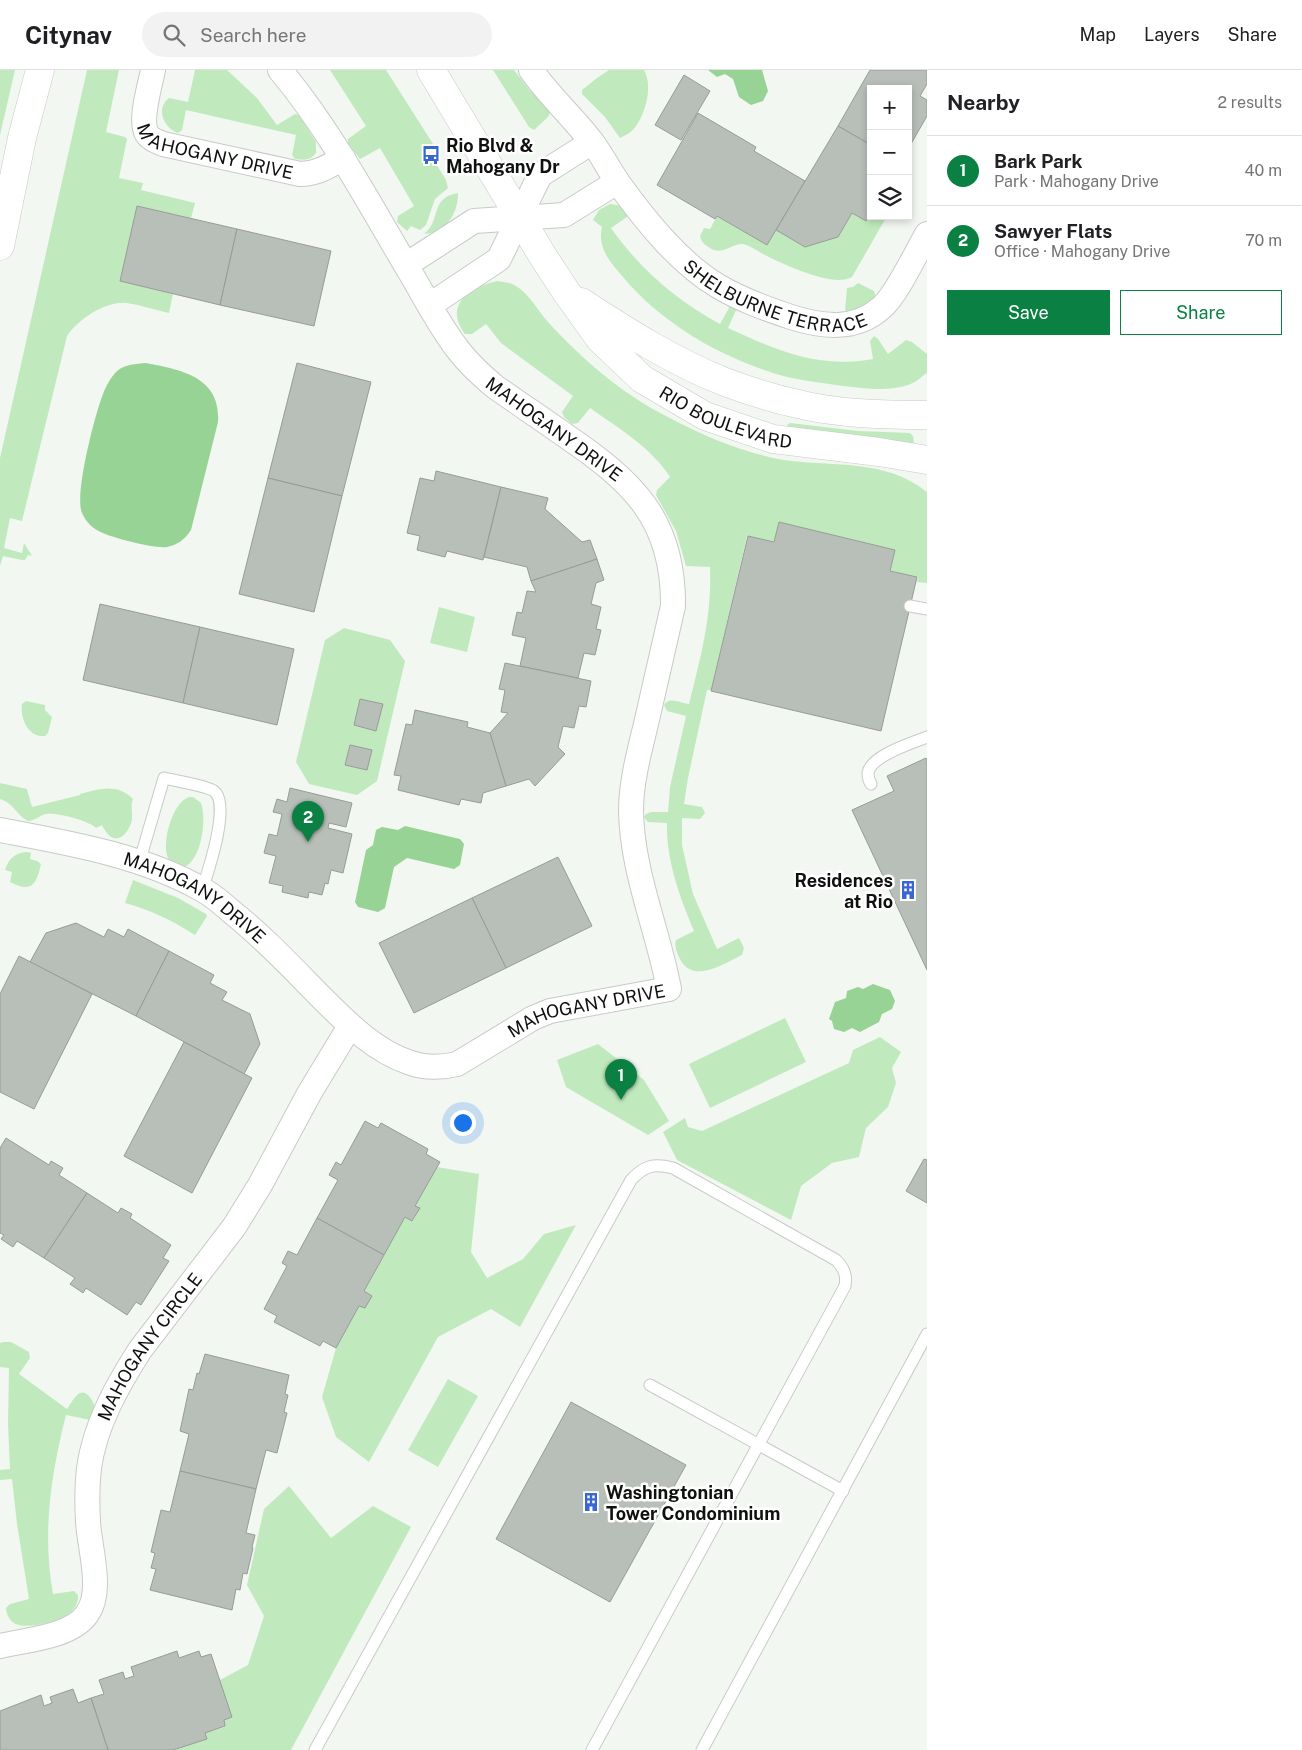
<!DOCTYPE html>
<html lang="en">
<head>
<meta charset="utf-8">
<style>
  :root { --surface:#fff; --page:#f2f2f2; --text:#202124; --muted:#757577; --line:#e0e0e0; --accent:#0b8043 }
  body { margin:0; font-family:"Public Sans",sans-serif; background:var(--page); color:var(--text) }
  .controls { position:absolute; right:15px; top:15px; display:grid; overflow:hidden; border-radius:0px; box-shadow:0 2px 8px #0003 }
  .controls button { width:45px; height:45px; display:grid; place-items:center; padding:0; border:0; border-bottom:1px solid var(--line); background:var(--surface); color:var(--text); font:25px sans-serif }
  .you { position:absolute; left:462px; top:1052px; width:18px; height:18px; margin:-12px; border:4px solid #fff; border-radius:50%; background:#1a73e8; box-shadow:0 0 0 8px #1a73e833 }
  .badge { display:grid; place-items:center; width:32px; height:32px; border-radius:50%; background:var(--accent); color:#fff; font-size:16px; font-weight:700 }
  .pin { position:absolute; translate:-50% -41px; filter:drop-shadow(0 1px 2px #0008) }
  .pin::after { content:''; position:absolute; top:26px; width:18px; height:15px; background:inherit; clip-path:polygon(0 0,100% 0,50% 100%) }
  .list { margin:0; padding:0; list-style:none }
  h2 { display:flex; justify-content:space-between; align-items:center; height:65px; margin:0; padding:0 20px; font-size:21px }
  h2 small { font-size:16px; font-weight:400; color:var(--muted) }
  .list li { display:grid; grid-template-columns:32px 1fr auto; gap:15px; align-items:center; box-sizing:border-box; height:70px; padding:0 20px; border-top:1px solid var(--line) }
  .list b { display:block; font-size:19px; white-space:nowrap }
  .list p { margin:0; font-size:16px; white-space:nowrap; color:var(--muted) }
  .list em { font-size:16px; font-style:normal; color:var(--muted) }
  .actions { display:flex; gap:10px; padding:15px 20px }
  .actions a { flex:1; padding:11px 0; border:1px solid var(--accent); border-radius:0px; text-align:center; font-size:18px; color:var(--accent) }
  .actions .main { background:var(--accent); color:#fff }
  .icon { flex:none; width:28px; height:28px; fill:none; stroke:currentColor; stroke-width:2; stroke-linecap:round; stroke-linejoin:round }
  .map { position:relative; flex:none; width:927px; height:1680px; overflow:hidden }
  header { display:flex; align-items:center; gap:30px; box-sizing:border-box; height:70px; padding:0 25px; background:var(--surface); border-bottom:1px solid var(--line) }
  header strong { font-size:24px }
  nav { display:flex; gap:28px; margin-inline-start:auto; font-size:18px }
  .search { width:350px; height:45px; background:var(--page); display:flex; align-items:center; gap:12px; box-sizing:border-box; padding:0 18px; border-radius:28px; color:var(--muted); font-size:19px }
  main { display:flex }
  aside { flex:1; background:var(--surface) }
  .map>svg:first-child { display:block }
  .green { fill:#c0eabd }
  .water { fill:#96d394 }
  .building { fill:#b8beb8; stroke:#979c97 }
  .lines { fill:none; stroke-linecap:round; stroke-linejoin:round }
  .lane-casing { stroke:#c6cbc5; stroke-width:13 }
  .street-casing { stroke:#c6cbc5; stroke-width:26 }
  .secondary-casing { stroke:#c6cbc5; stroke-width:29 }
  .lane { stroke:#fff; stroke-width:11 }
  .street { stroke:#fff; stroke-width:24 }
  .secondary { stroke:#fff; stroke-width:28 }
  .labels { text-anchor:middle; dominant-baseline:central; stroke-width:5; stroke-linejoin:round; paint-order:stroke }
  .street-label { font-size:18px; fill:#0f110f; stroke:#fff }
  .poi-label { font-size:18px; font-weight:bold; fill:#0f110f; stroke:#fff; text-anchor:start }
</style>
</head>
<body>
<header>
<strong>Citynav</strong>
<div class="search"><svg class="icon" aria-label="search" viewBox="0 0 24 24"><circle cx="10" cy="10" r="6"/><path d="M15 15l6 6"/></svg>Search here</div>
<nav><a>Map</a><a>Layers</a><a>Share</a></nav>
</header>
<main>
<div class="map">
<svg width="927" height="1680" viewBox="0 0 927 1680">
  <rect width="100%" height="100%" fill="#f2f7f2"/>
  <g class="green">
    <polygon points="0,0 15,0 0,65"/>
    <path d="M 87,0 L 119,0 L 106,62 L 125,67 L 127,69 L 119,108 L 143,113 L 141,120 L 195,133 L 191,148 L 137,136 L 120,211 L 173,224 L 169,243 C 155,240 141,235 127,233 C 105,231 79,249 67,266 L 22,451 L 10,448 L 4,478 L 22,483 L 24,473 L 32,486 L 28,485 L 25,490 L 22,490 L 3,486 L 0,496 L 0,388 Z"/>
    <path d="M 195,0 L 227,0 L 257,28 L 277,55 L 295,44 L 299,45 L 316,72 L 316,83 C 310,91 304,90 295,89 L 292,85 L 296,65 L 186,40 L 182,60 L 178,63 C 164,58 155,39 169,28 L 188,32 Z"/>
    <polygon points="330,0 386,0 435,77 424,84 428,89 431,86 446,110 448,118 435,129 426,155 420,160 411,156 407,161 397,152 398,146 414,136 380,78 360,89 348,73 348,69 366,56"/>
    <polygon points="493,0 514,0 530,21 551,40 548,47 534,60 529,57"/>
    <path d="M 609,0 L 644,0 C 653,16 646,42 636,56 C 632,62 626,65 620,68 L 605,47 L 582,24 L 582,20 L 597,8 Z"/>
    <path d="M 458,123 C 458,144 446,163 424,164 C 442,150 429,128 458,123 Z"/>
    <path d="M 610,134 L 623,136 L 627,141 L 627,147 L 611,158 C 639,198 677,231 720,254 L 730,236 L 737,238 L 728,258 C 778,281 818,299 873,289 L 870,271 L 874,266 L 878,269 L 888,284 L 906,270 L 912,272 L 927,284 L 927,303 C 921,307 915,313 908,315 C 888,322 863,318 843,316 C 825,313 805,311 787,307 C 725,290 664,256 623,207 C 610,192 597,178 602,157 L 593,150 L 599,140 Z"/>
    <path d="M 871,142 L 871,146 L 887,146 L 852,207 C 834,218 785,195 767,186 C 759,182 751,176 743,174 C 728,174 722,188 707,176 C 703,173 701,171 700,166 L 704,158 L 710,159 L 717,146 L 767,175 L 776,160 L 805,177 L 838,167 L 852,143 L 865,151 Z"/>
    <path d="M 497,211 C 505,212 513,213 519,218 C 531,227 538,241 548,252 C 582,289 621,323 666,346 C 702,365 738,381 778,389 C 829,398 884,387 927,422 L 927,513 L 917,512 L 918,507 L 890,501 L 895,480 L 779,452 L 774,472 L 747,466 L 711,620 L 707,620 L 688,708 L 684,734 L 702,737 L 705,743 L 700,749 L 682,748 L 682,775 L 693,824 L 717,879 L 739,868 L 744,878 L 742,885 C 725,893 693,915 680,889 C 677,883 674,877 676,870 L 694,861 C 680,828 666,790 667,753 L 648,752 L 644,747 L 646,744 L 651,742 L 668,742 L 670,717 L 686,646 L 667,641 L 664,635 C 669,626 681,633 689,634 C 701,586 712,546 710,497 L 686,496 L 676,461 L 656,425 L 657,420 L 670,407 C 651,377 618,358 590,338 L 578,353 L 572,354 L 564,347 L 562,342 L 573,326 L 501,273 L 486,254 L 472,264 L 465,264 C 443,235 470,217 497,211 Z"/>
    <polygon points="858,213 874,221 876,227 873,233 848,242 845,240 847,218 853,217"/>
    <polygon points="790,353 858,361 910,363 913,366 914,374 787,359 787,355"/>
    <polygon points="439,537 475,547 467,582 430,573"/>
    <polygon points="344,558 390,570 405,591 377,711 357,725 309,714 296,692 325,570"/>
    <path d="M 26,631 L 45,635 L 45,640 L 52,647 L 48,663 L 45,666 C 28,668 20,648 22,634 Z"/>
    <path d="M 0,713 L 27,719 L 32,737 L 80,725 L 80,724 C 100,719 117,713 133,729 C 130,736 133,742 132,749 C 131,757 123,771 113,768 C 108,766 104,759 102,755 L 96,758 C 90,751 56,742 46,744 C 40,745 35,751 28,751 C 16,745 15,734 0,729 Z"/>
    <path d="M 189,727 L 193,727 L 201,733 C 207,749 202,792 182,798 C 178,796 171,795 169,790 C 160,776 172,732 189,727 Z"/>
    <path d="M 27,782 L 31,783 L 30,789 L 37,791 L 41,794 C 36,815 32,823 10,812 L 12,802 L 5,800 C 9,788 15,783 27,782 Z"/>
    <path d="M 133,810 L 178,828 L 206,844 L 207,846 L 195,865 C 173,851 151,840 125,833 Z"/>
    <polygon points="785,948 806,992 710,1038 689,994"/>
    <polygon points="880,967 901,982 892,998 896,1013 888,1037 866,1058 859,1087 832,1093 801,1116 791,1150 677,1090 663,1062 685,1048 688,1057 702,1061 849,993 853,980"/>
    <polygon points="598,974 644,1010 669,1051 648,1065 566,1017 557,990"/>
    <polygon points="437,1097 479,1104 471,1182 487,1208 523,1189 544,1164 576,1155 520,1257 491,1239 438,1267 369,1392 336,1367 322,1327 336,1278 359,1236 365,1238 371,1226 364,1221 405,1147 413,1151 420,1138 415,1136"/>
    <path d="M 3,1272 L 11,1272 L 29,1282 L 30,1288 L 19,1304 L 67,1339 C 70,1335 75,1325 80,1323 C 88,1319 97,1336 95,1343 C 94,1346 91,1348 90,1350 L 66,1345 C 51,1404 42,1463 53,1524 L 74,1521 L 78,1525 C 79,1544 58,1550 42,1554 C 27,1557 8,1559 6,1538 L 10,1534 L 29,1529 L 17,1454 L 12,1409 L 0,1410 L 0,1400 L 10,1399 L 8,1354 L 9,1298 L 0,1297 L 0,1273 Z"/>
    <polygon points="448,1309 478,1326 438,1397 408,1380"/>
    <polygon points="289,1416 331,1468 373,1436 411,1457 291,1680 173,1680 207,1669 205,1663 225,1657 224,1650 232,1647 220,1610 248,1595 264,1546 247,1515 264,1439"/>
  </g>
  <g class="water">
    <polygon points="708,0 762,0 768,21 763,31 751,35 739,27 733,9 725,4 717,7"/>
    <path d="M 146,293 C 182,300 221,307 218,352 L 191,460 C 185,469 178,475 167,477 C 155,479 107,467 97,460 C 91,457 85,450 82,443 C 74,425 95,344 103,324 C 106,316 111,307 117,301 C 125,294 136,294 146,293 Z"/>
    <polygon points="405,756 460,769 464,774 460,795 454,799 407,788 394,797 385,838 378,842 358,837 355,832 366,780 373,775 376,760 382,757 398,760"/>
    <polygon points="873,914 890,920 895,931 892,939 882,944 879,952 860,962 852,958 844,962 834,959 832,951 829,949 835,932 846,928 847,921 858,917 863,919"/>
  </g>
  <g class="building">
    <polygon points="870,0 927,0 927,14 920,26 927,30 927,46 908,79 908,19 871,19 871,75 838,56"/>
    <polygon points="684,5 710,21 681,70 655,55"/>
    <polygon points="698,43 756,77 754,81 805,111 767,175 717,146 715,149 657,115"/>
    <polygon points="838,56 871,75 871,142 866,151 852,143 838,167 805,177 776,160"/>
    <polygon points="137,136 237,159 220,235 120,211"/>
    <polygon points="237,159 331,181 314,256 220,235"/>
    <polygon points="297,293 371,312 342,426 268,408"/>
    <polygon points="436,401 501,417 483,490 447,481 445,487 417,480 420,466 407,463 420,408 434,411"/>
    <polygon points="268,408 342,426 314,542 239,524"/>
    <polygon points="501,417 548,428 545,439 582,472 590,470 597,489 531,511 527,497 484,487"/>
    <polygon points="779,452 895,480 890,501 917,507 881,661 711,621 748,466 774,472"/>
    <polygon points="597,489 604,510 596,513 591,534 601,537 596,559 601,560 595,585 584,583 578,608 520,596 526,568 512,565 517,542 522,543 527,521 536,522 531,511"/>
    <polygon points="100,534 200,557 183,633 83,610"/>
    <polygon points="200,557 294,579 277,655 183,633"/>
    <polygon points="505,593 591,611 586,637 579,636 574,658 563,656 558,677 565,684 535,716 529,709 506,716 490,663 508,643 501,642 505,620 499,619"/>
    <polygon points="360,629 383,634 376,661 354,655"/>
    <polygon points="415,640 468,652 467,657 490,663 506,716 483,723 481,733 461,729 459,735 398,720 401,706 394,705 406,654 412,655"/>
    <polygon points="350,675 372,680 367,700 345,695"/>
    <polygon points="926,688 927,690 927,900 852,740 894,721 887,706"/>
    <polygon points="290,718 352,733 346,757 329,753 328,758 352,764 343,803 331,800 328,814 325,813 322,825 309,822 308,828 282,822 283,816 269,813 276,786 264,783 269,764 277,766 282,744 273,742 277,729 287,732"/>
    <polygon points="558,787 592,856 506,898 472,828"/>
    <polygon points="472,828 506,898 414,943 379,873"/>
    <polygon points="76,853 104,867 108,859 124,867 128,859 169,881 136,946 30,892 46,863"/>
    <polygon points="169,881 214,905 210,913 227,922 222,930 250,944 260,974 244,1004 136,946"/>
    <polygon points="19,886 92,924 34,1039 0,1022 0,924"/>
    <polygon points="184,972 252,1008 192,1123 124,1086"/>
    <polygon points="365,1051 378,1058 381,1053 428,1079 426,1084 440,1092 415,1136 420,1138 412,1151 405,1147 384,1185 317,1148 338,1110 329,1105 336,1092 341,1095"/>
    <polygon points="6,1068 49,1095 51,1091 63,1098 59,1105 87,1123 44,1188 17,1171 13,1177 1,1169 4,1165 0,1163 0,1078"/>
    <polygon points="924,1089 927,1090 927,1133 906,1121"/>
    <polygon points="87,1123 118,1143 121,1138 132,1144 130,1148 171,1175 163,1188 169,1191 141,1235 136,1232 127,1245 86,1218 83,1223 70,1214 75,1208 44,1188"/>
    <polygon points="317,1148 384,1185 364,1221 372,1226 365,1238 359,1236 336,1278 323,1271 320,1276 274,1252 277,1246 264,1239 287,1196 282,1193 288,1181 297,1185"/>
    <polygon points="205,1284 289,1305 285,1324 288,1325 284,1342 287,1343 277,1383 266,1380 256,1419 180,1401 189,1364 180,1361 189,1319 193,1320 197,1303 199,1304"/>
    <polygon points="571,1332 686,1395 610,1532 496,1469"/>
    <polygon points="180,1401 256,1419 246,1463 255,1465 252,1477 253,1478 247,1504 243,1503 240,1520 236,1519 232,1540 150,1520 156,1499 151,1498 155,1483 151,1482 161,1440 170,1442"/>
    <polygon points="177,1581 179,1588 199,1581 201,1587 211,1584 232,1647 224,1650 225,1656 205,1663 207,1669 173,1680 108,1680 91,1628 104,1624 99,1610 123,1602 125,1609 134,1606 131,1597"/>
    <polygon points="73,1619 78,1633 91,1628 108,1680 0,1680 0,1641 41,1625 44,1636 52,1633 50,1627"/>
  </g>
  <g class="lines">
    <g class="lane-casing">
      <g id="lane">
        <polyline points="910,536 927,539"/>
        <path d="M 871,714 C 869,711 868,707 868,703 C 870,686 912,673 927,667"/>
        <path d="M 139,793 L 164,708 C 176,711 205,715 214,721 C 231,734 208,802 202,820"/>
        <polyline points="650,1315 843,1421"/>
        <path d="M 315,1680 L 631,1110 C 644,1096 653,1093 673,1098 L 836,1190 C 844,1198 847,1205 845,1216 L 592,1680"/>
        <polyline points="702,1680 927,1264"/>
      </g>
    </g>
    <g class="street-casing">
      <g id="street">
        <path id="s1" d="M 153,0 C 150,16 139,50 147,64 C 150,69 158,72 163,74 L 300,104 C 317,104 329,96 343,88"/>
        <path id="s2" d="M 531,0 C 549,26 573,47 592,72 C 602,85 609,100 619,114 C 645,150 679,193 718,216 C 741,230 767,239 791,247 C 822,257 855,261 881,238 C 896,226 916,183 927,164"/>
        <polyline points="406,195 474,151 564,145 617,112"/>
        <polyline points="430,235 499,189 540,105 592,72"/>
        <path id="s3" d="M 0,760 C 68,773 142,785 203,820 C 214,826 224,835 233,843 C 267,870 296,902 326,932 C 350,956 376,981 408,992 C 424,998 441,998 457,994 L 533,948 L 550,941 L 669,919 C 658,860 632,802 631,741 C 631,712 639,683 646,654 C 655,615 664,575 673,536 C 674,449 632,411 566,366 C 542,349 518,333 494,316 C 481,305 469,294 459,281 C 439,256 424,225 407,197 C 367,130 330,60 280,0"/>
        <path id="s4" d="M 0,1576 C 26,1570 71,1567 87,1544 C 104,1521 89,1477 88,1451 C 87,1434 87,1415 89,1398 C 95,1355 117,1316 140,1280 L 234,1157 L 260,1115 L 310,1022 L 350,956"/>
      </g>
    </g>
    <g class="secondary-casing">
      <g id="secondary">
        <path id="s5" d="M 431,0 L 544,188 L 567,223 L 600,269 L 642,309 L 705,346 L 773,369 L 879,382 L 927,390"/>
        <polyline points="0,176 22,68 40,0"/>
        <path d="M 581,232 C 627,262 674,292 725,312 C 746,320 775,329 798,334 C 838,344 886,345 927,345"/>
      </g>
    </g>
    <use href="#lane" class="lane"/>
    <use href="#street" class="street"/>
    <use href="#secondary" class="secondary"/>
  </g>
  <defs>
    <g id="bus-bare" transform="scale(1.5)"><path d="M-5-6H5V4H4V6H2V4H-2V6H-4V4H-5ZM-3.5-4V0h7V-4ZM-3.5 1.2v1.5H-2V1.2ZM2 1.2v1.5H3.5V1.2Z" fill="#3965d5" stroke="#fff" stroke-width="2.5" paint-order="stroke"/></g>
    <g id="building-bare" transform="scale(1.5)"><path d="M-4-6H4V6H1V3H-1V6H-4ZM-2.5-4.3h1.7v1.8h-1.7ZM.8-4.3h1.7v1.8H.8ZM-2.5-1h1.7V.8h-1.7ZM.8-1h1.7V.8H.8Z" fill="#3965d5" stroke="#fff" stroke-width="2.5" paint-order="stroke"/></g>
  </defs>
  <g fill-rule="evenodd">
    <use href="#bus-bare" x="431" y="85"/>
    <use href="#building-bare" x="908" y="820"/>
    <use href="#building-bare" x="591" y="1432"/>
  </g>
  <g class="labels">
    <g class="street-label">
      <text stroke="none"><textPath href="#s1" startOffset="136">MAHOGANY DRIVE</textPath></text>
      <text stroke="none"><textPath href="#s2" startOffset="346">SHELBURNE TERRACE</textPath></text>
      <text stroke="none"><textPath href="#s5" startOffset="469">RIO BOULEVARD</textPath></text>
      <text transform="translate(554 359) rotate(36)">MAHOGANY DRIVE</text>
      <text stroke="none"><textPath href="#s3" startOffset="209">MAHOGANY DRIVE</textPath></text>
      <text stroke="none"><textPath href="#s3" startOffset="674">MAHOGANY DRIVE</textPath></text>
      <text stroke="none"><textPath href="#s4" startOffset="380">MAHOGANY CIRCLE</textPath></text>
    </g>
    <g class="poi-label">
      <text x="446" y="75">Rio Blvd &amp;<tspan x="446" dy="21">Mahogany Dr</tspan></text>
      <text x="893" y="810" text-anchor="end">Residences<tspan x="893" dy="21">at Rio</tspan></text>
      <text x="606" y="1422">Washingtonian<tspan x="606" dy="21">Tower Condominium</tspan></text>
    </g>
  </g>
</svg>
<div class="controls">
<button>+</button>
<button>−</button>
<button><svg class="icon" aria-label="layers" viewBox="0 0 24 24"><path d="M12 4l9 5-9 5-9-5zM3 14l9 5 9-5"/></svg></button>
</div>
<div class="you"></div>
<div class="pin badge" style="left:621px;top:1030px">1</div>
<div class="pin badge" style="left:308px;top:772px">2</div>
</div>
<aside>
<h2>Nearby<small>2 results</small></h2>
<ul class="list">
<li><span class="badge">1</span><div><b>Bark Park</b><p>Park · Mahogany Drive</p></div><em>40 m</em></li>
<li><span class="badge">2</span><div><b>Sawyer Flats</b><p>Office · Mahogany Drive</p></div><em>70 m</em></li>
</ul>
<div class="actions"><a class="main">Save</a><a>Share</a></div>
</aside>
</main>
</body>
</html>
